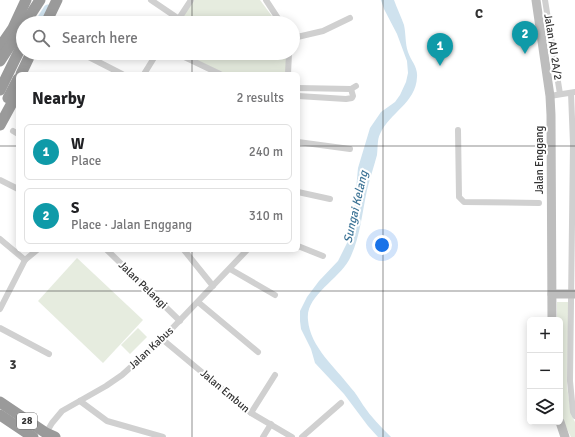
<!DOCTYPE html>
<html lang="en">
<head>
<meta charset="utf-8">
<style>
  :root { --surface:#fff; --page:#f2f2f2; --text:#202124; --muted:#757577; --line:#e0e0e0; --accent:#e63946 }
  body { margin:0; font-family:Signika,sans-serif; background:var(--page); color:var(--text) }
  .controls { position:absolute; right:12px; bottom:12px; display:grid; overflow:hidden; border-radius:6px; box-shadow:0 2px 10px #0003 }
  .controls button { width:36px; height:36px; display:grid; place-items:center; padding:0; border:0; border-bottom:1px solid var(--line); background:var(--surface); color:var(--text); font:20px sans-serif }
  .you { position:absolute; left:382px; top:245px; width:14px; height:14px; margin:-10px; border:3px solid #fff; border-radius:50%; background:#1a73e8; box-shadow:0 0 0 6px #1a73e833 }
  .badge { display:grid; place-items:center; width:26px; height:26px; border-radius:50%; background:var(--accent); color:#fff; font-size:13px; font-weight:700 }
  .pin { position:absolute; translate:-50% -33px; filter:drop-shadow(0 1px 2px #0008) }
  .pin::after { content:''; position:absolute; top:21px; width:14px; height:12px; background:inherit; clip-path:polygon(0 0,100% 0,50% 100%) }
  .list { margin:0; padding:0; list-style:none }
  h2 { display:flex; justify-content:space-between; align-items:center; height:52px; margin:0; padding:0 16px; font-size:17px }
  h2 small { font-size:13px; font-weight:400; color:var(--muted) }
  .list li { display:grid; grid-template-columns:26px 1fr auto; gap:12px; align-items:center; box-sizing:border-box; height:56px; margin:0 8px 8px; padding:0 8px; border:1px solid var(--line); border-radius:6px }
  .list b { display:block; font-size:15px; white-space:nowrap }
  .list p { margin:0; font-size:13px; white-space:nowrap; color:var(--muted) }
  .list em { font-size:13px; font-style:normal; color:var(--muted) }
  .icon { flex:none; width:22px; height:22px; fill:none; stroke:currentColor; stroke-width:2; stroke-linecap:round; stroke-linejoin:round }
  .map { position:relative; flex:none; width:575px; height:437px; overflow:hidden }
  .search { position:absolute; background:var(--surface); box-shadow:0 2px 10px #0003; left:16px; top:16px; width:284px; height:44px; display:flex; align-items:center; gap:10px; box-sizing:border-box; padding:0 14px; border-radius:22px; color:var(--muted); font-size:15px }
  .panel { position:absolute; background:var(--surface); box-shadow:0 2px 10px #0003; left:16px; top:72px; width:284px; height:180px; border-radius:6px }
  .map>svg:first-child { display:block }
  .green { fill:#e6ecdf }
  .water { fill:#cfe2ee }
  .lines { fill:none; stroke-linecap:round; stroke-linejoin:round }
  .river { stroke:#cfe2ee; stroke-width:9 }
  .street { stroke:#d0d0d0; stroke-width:6 }
  .secondary { stroke:#bdbdbd; stroke-width:9 }
  .highway { stroke:#9a9a9a; stroke-width:11 }
  .grid { fill:none; stroke:#333; stroke-width:1; stroke-opacity:0.55 }
  .labels { text-anchor:middle; dominant-baseline:central; stroke-width:4; stroke-linejoin:round; paint-order:stroke }
  .shield { fill:#fff; stroke:#707070; stroke-width:1 }
  .shield-label { font-size:10px; font-weight:bold; fill:#333 }
  .street-label { font-size:11px; fill:#333; stroke:#fff }
  .water-label { font-size:12px; font-style:italic; fill:#3f7597; stroke:#fff }
  .grid-label { font-size:13px; text-anchor:middle; font-weight:bold; fill:#333; stroke:#fff; stroke-width:4; stroke-linejoin:round; paint-order:stroke }
</style>
</head>
<body>
<div class="map">
<svg width="575" height="437" viewBox="0 0 575 437">
  <rect width="100%" height="100%" fill="#fff"/>
  <g class="green">
    <polygon points="193,0 260,0 277,23 179,23"/>
    <polygon points="181,53 286,53 286,74 226,74"/>
    <polygon points="77,258 143,320 103,363 38,301"/>
    <polygon points="557,302 569,302 567,386 571,414 575,422 575,437 571,437 562,419 560,410 560,320 557,320"/>
    <polygon points="138,328 147,337 130,354 121,345"/>
  </g>
  <path class="water" d="M 381,0 L 394,0 C 397,8 401,17 404,25 C 406,34 405,43 408,52 C 411,61 418,67 417,77 C 416,103 390,112 380,134 C 377,140 378,148 377,155 C 374,166 370,178 367,190 C 362,213 360,239 349,260 C 338,280 305,296 308,320 C 310,347 336,368 351,388 C 356,393 359,399 363,405 C 371,417 381,427 391,437 L 378,437 L 368,426 L 344,394 L 315,363 L 311,349 L 301,329 L 300,321 L 300,311 L 307,297 L 319,281 L 338,261 L 347,243 L 354,211 L 358,168 L 370,128 L 381,112 L 395,102 L 400,95 L 406,82 L 408,73 L 407,61 L 397,34 L 384,9 Z"/>
  <g class="lines">
    <polyline class="river" points="39,23 48,9"/>
    <g class="street">
      <polyline points="151,0 179,19"/>
      <polyline points="266,0 281,23"/>
      <polyline points="545,0 560,94"/>
      <polyline points="176,23 191,0"/>
      <polyline points="293,38 323,31 350,18"/>
      <polyline points="81,53 122,74"/>
      <polyline points="176,53 220,74"/>
      <polyline points="144,74 157,53"/>
      <polyline points="288,74 289,53"/>
      <polyline points="298,88 351,89 356,86"/>
      <polyline points="571,93 573,144 570,381 573,412 575,416"/>
      <polyline points="298,96 346,99 352,98 353,96 351,89"/>
      <polyline points="550,96 575,92"/>
      <polyline points="458,130 459,197 464,202 539,203"/>
      <polyline points="13,131 18,134"/>
      <polyline points="298,142 350,149"/>
      <polyline points="0,180 18,189"/>
      <polyline points="298,192 330,199"/>
      <polyline points="0,239 25,260"/>
      <polyline points="298,246 323,256"/>
      <polyline points="107,250 180,321"/>
      <polyline points="184,250 213,286"/>
      <polyline points="230,269 275,295"/>
      <polyline points="198,302 258,352"/>
      <polyline points="0,309 25,260 37,250"/>
      <polyline points="0,328 49,354"/>
      <polyline points="162,339 251,413 292,437"/>
      <polyline points="80,401 107,421 163,437"/>
      <polyline points="251,413 275,375"/>
      <polyline points="46,433 52,423 62,411 106,386 122,375 162,339 247,250"/>
      <polyline points="263,437 271,424"/>
      <polyline points="302,437 341,403"/>
    </g>
    <g class="secondary">
      <polyline points="536,0 550,96 551,115 552,320"/>
      <polyline points="552,294 575,294"/>
      <polyline points="560,422 565,437"/>
    </g>
    <g class="highway">
      <polyline points="25,23 40,0"/>
      <polyline points="46,23 57,0"/>
      <polyline points="0,47 13,28 26,0"/>
      <polyline points="0,61 23,26"/>
      <polyline points="21,74 31,53"/>
      <polyline points="0,90 23,43"/>
      <polyline points="8,98 18,79"/>
      <polyline points="0,125 18,92"/>
      <polyline points="0,402 46,433 55,437"/>
      <polyline points="0,415 33,437"/>
    </g>
  </g>
  <path class="grid" d="M 192,0 L 192,23M 383,0 L 383,437M 192,53 L 192,74M 0,146 L 18,146M 298,146 L 575,146M 192,250 L 192,437M 0,291 L 575,291"/>
  <g class="labels">
    <rect class="shield" x="17" y="413" width="20" height="16" rx="3"/>
    <g class="shield-label">
      <text x="27" y="421">28</text>
    </g>
    <g class="street-label">
      <text transform="translate(553 47) rotate(81)">Jalan AU 2A/2</text>
      <text transform="translate(539 160) rotate(-90)">Jalan Enggang</text>
      <text transform="translate(143 285) rotate(44)">Jalan Pelangi</text>
      <text transform="translate(151 348) rotate(-43)">Jalan Kabus</text>
      <text transform="translate(225 391) rotate(40)">Jalan Embun</text>
    </g>
    <g class="water-label">
      <text transform="translate(356 207) rotate(-77)">Sungai Kelang</text>
    </g>
  </g>
  <g class="grid-label">
    <text x="479" y="18">C</text>
    <text x="13" y="369">3</text>
  </g>
</svg>
<div class="controls">
<button>+</button>
<button>−</button>
<button><svg class="icon" aria-label="layers" viewBox="0 0 24 24"><path d="M12 4l9 5-9 5-9-5zM3 14l9 5 9-5"/></svg></button>
</div>
<div class="you"></div>
<div class="pin badge" style="left:440px;top:66px;background:#0f9aa8">1</div>
<div class="pin badge" style="left:525px;top:54px;background:#0f9aa8">2</div>
<div class="search"><svg class="icon" aria-label="search" viewBox="0 0 24 24"><circle cx="10" cy="10" r="6"/><path d="M15 15l6 6"/></svg>Search here</div>
<section class="panel">
<h2>Nearby<small>2 results</small></h2>
<ul class="list">
<li><span class="badge" style="background:#0f9aa8">1</span><div><b>W</b><p>Place</p></div><em>240 m</em></li>
<li><span class="badge" style="background:#0f9aa8">2</span><div><b>S</b><p>Place · Jalan Enggang</p></div><em>310 m</em></li>
</ul>
</section>
</div>
</body>
</html>
